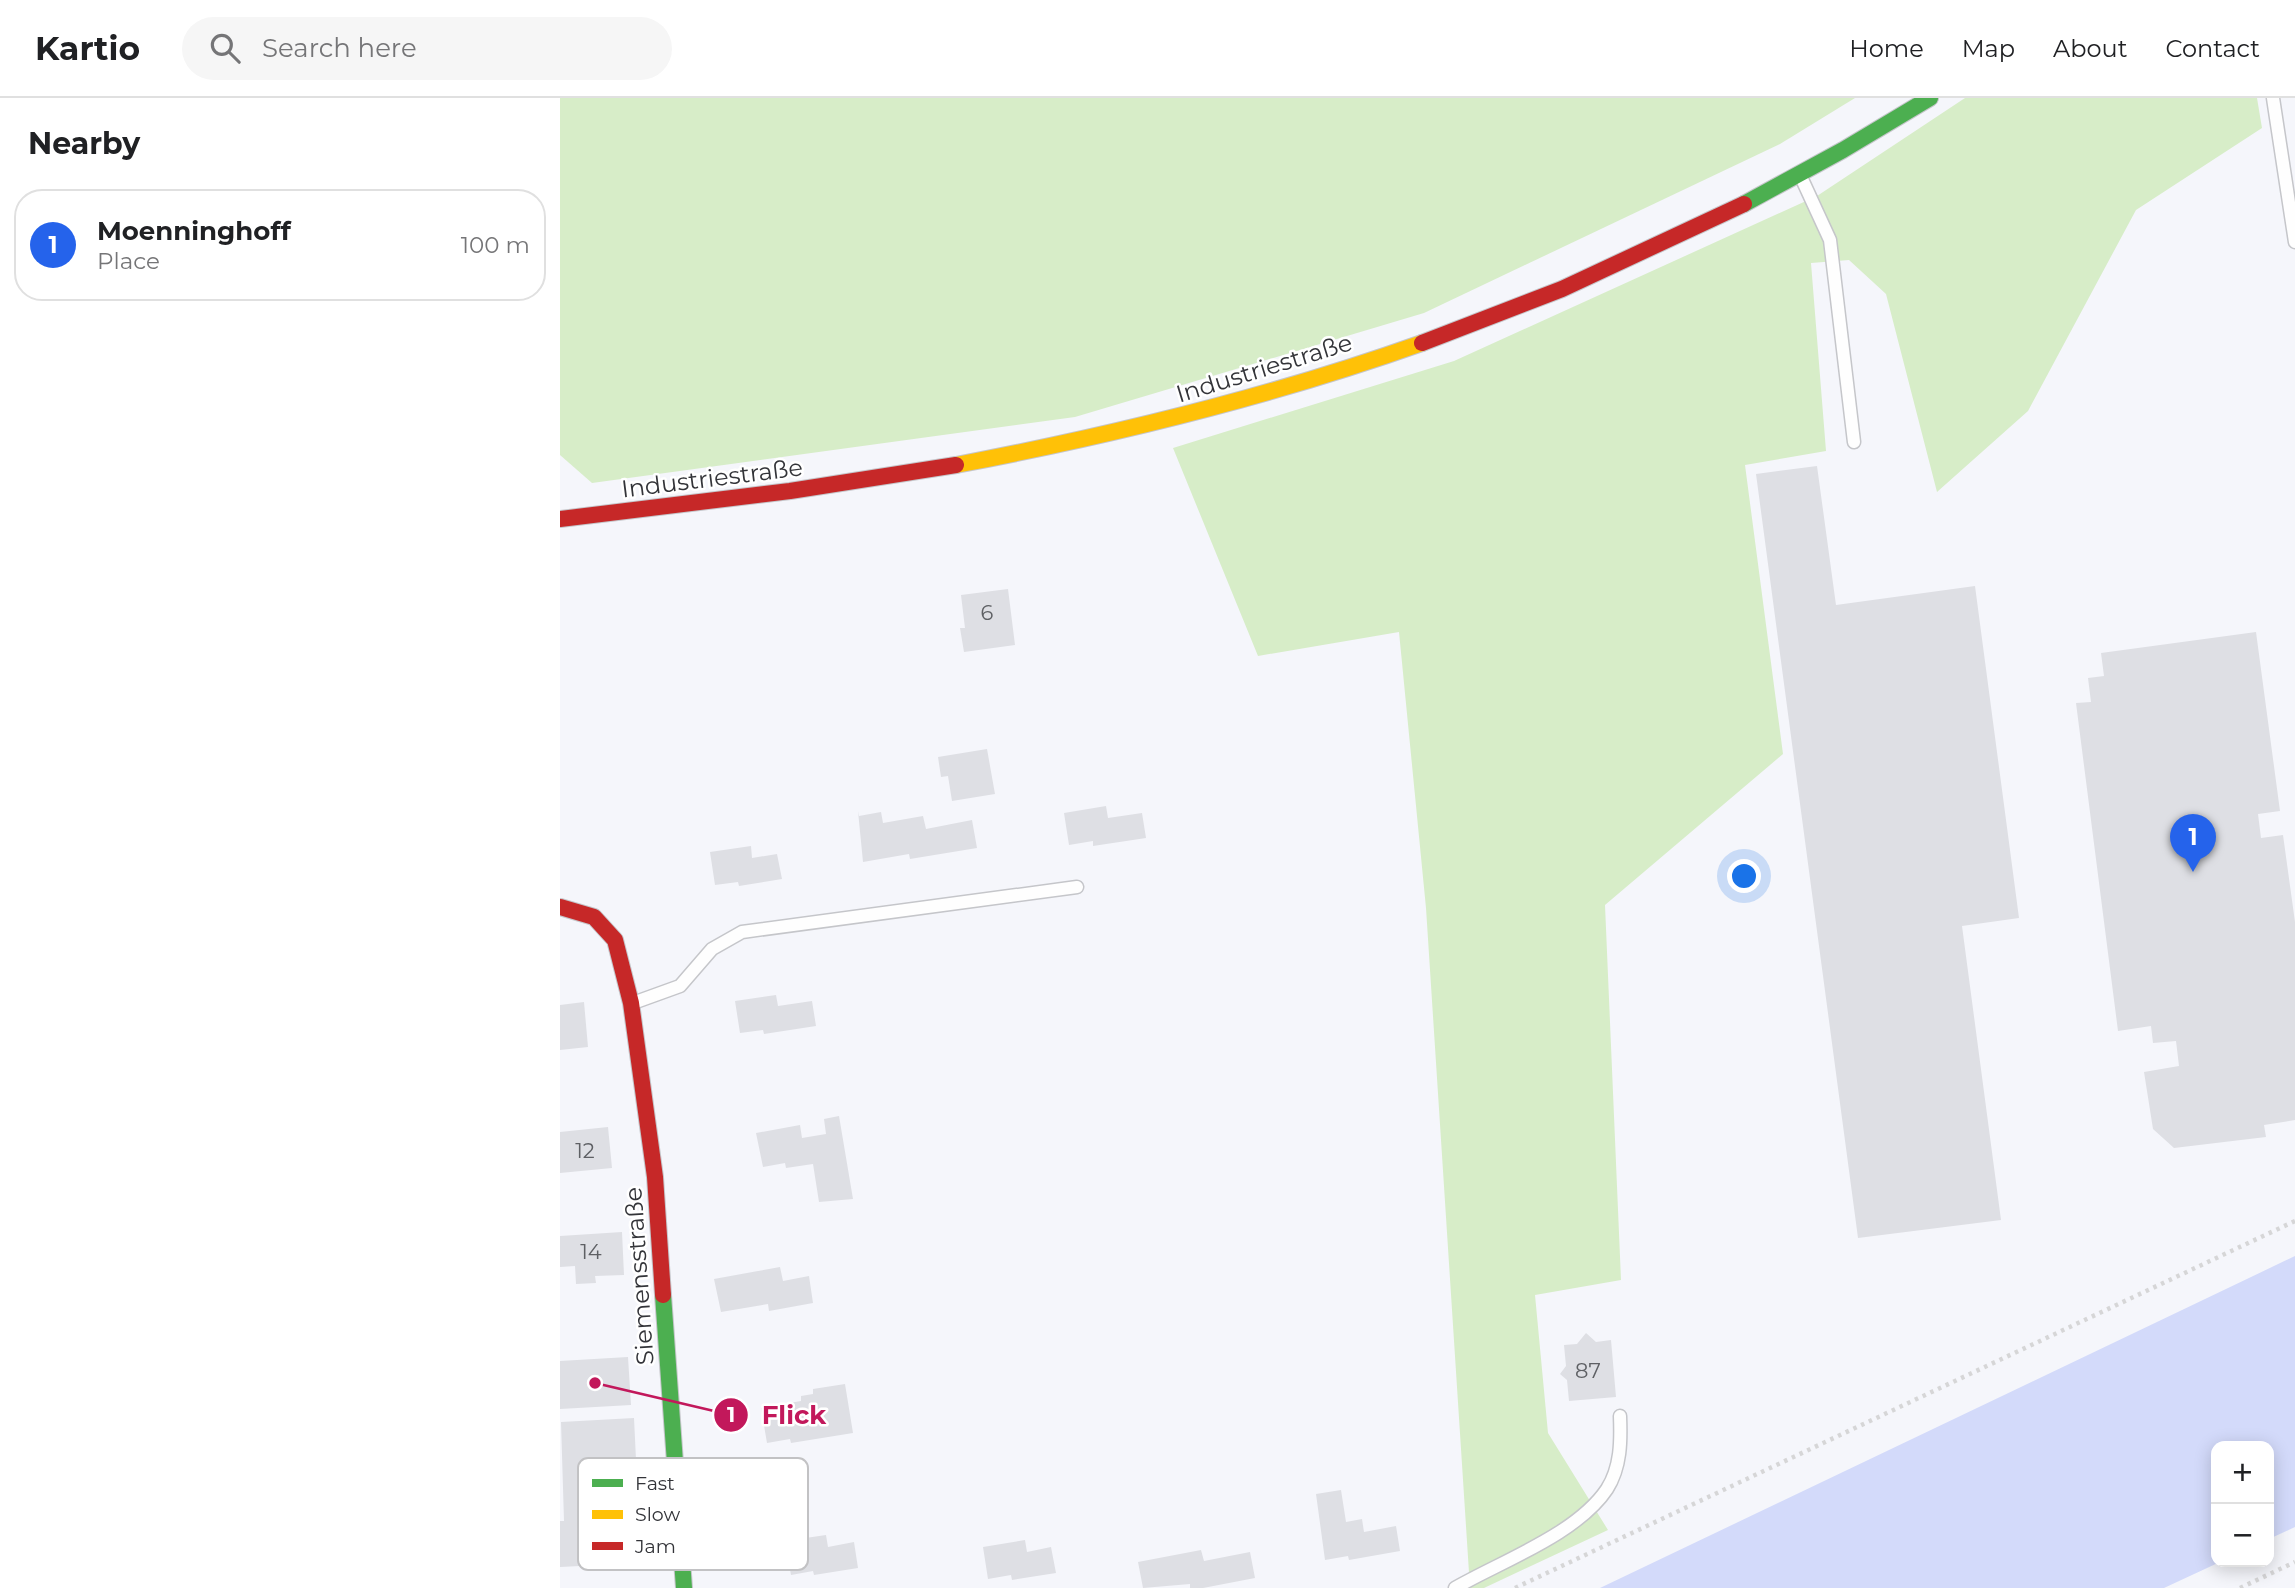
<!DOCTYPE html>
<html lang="en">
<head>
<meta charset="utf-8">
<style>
  :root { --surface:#fff; --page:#f6f6f6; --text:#202124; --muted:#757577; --line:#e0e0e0; --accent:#2563eb }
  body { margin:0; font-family:Montserrat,sans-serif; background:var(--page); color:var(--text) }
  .controls { position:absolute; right:21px; bottom:21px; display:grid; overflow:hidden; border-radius:14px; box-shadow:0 4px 18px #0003 }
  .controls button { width:63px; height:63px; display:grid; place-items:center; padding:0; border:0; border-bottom:2px solid var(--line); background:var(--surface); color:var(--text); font:35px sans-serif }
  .you { position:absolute; left:1185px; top:779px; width:24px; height:24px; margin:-18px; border:5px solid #fff; border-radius:50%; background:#1a73e8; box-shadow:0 0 0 10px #1a73e833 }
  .badge { display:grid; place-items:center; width:46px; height:46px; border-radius:50%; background:var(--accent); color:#fff; font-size:23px; font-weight:700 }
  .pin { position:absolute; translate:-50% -58px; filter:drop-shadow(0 2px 4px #0008) }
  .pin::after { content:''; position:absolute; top:37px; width:24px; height:21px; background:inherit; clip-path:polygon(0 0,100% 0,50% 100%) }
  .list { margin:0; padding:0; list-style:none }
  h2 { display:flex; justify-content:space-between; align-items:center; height:91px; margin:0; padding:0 28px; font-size:30px }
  h2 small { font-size:23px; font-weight:400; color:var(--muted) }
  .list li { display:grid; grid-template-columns:46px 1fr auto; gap:21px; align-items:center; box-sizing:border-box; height:112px; margin:0 14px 14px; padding:0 14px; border:2px solid var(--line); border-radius:28px }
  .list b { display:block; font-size:26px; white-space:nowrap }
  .list p { margin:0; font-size:23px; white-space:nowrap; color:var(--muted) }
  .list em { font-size:23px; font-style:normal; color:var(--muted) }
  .icon { flex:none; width:38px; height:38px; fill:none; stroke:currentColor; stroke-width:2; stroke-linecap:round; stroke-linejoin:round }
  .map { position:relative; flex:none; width:1735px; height:1490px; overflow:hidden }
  header { display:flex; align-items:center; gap:42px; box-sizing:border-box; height:98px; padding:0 35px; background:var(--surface); border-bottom:2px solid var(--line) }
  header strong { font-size:33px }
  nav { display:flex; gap:38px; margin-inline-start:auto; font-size:24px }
  .search { width:490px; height:63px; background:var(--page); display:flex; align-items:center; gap:18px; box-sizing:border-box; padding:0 24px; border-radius:38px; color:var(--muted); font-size:26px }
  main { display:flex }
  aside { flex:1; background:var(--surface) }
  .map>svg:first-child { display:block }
  .green { fill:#d7edc8 }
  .water { fill:#d3dafa }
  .building { fill:#dedfe4 }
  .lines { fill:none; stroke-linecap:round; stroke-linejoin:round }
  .lane-casing { stroke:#c5c6ca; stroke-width:15 }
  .fast-casing { stroke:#c5c6ca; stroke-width:18 }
  .slow-casing { stroke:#c5c6ca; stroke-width:18 }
  .jam-casing { stroke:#c5c6ca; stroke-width:18 }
  .path { stroke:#d6d6d7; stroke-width:4.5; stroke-dasharray:3.5 5; stroke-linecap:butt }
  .lane { stroke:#fefefe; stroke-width:12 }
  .fast { stroke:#4caf50; stroke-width:16 }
  .slow { stroke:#ffc107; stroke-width:16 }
  .jam { stroke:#c62828; stroke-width:16 }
  .labels { text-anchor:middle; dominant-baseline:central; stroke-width:5; stroke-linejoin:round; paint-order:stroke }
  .number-label { font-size:21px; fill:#5e6064 }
  .street-label { font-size:24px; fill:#333439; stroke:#fff }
  .key { fill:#fff; stroke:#c2c2c4; stroke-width:2 }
  .key-label { font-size:19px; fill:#333439 }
  .leader { fill:none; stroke:#c2185b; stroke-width:2.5 }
  .callout-dot { fill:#c2185b; stroke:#fff; stroke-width:2.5 }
  .mark-label { font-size:21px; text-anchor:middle; font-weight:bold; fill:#fff }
  .callout-label { font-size:26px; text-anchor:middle; font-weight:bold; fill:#c2185b; stroke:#fff; stroke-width:5; stroke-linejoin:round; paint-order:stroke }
</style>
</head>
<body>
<header>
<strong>Kartio</strong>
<div class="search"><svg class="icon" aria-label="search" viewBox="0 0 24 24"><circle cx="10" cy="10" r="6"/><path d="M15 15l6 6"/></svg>Search here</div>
<nav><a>Home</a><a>Map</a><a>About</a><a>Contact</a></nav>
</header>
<main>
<aside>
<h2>Nearby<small></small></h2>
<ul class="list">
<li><span class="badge">1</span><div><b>Moenninghoff</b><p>Place</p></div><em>100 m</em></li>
</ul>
</aside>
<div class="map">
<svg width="1735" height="1490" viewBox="0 0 1735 1490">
  <rect width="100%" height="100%" fill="#f5f6fb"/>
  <g class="green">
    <polygon points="0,0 1295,0 1220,46 864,215 515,319 32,385 0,357"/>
    <polygon points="1405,0 1697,0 1702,30 1576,112 1468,313 1377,394 1326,196 1289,162 1251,165 1266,353 1185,367 1223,656 1045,807 1061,1182 975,1197 988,1335 1048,1432 924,1490 910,1490 866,810 839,534 698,558 613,350 894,263 1257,98"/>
  </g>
  <polygon class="water" points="1735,1158 1735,1429 1709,1441 1709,1348 1656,1348 1656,1464 1660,1464 1604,1490 1040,1490"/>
  <g class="building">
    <polygon points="1257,368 1276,507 1415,488 1459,820 1402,828 1441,1122 1298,1140 1196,376"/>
    <polygon points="448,491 455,547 404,554 400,530 405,530 401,497"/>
    <polygon points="1696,534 1720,713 1698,716 1701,740 1723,737 1735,824 1735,1022 1704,1027 1706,1039 1614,1050 1593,1031 1584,974 1619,968 1616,943 1593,945 1591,928 1558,933 1516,605 1531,604 1528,580 1544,578 1541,555"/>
    <polygon points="427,651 435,696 392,703 388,678 381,679 378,659"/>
    <polygon points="546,708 548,720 582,715 586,740 533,748 533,743 509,747 504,715"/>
    <polygon points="298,713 299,718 321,714 323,725 363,718 366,731 412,722 417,750 350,761 349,756 303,764"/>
    <polygon points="191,748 192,760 217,756 222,781 179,788 178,784 155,787 150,754"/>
    <polygon points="216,897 218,908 252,903 256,928 204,936 203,932 180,935 175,903"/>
    <polygon points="24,904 28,949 0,952 0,907"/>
    <polygon points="279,1018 293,1101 259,1104 253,1066 226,1070 225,1065 203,1069 196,1035 240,1027 242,1040 266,1036 264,1021"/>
    <polygon points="48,1029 52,1070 0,1075 0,1034"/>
    <polygon points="62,1134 64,1177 35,1178 36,1185 16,1186 15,1168 0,1169 0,1138"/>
    <polygon points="220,1169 223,1183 249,1178 253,1205 209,1213 208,1206 161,1214 154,1181"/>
    <polygon points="1026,1235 1036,1244 1051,1242 1056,1299 1009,1303 1007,1282 1000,1276 1006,1268 1004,1247 1017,1246"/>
    <polygon points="68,1259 71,1307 0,1311 0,1263"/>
    <polygon points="285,1286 293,1335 231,1345 230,1341 207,1345 201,1310 241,1303 241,1298 253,1296 253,1291"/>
    <polygon points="74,1320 81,1465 0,1469 0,1423 4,1423 1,1324"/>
    <polygon points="781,1392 786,1424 802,1421 804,1434 836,1428 840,1453 789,1462 788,1458 765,1462 756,1396"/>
    <polygon points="266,1437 268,1449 294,1444 298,1470 254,1477 253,1473 231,1477 225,1443"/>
    <polygon points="465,1442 467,1454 491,1449 496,1475 452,1482 451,1477 428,1481 423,1449"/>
    <polygon points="641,1452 644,1463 690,1454 695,1480 643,1490 630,1490 630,1486 583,1490 578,1464"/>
  </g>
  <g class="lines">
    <g class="lane-casing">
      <g id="lane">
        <polyline points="1713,0 1735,144"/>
        <polyline points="1241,79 1270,142 1294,344"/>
        <polyline points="73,905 120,888 152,851 182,834 517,789"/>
        <path d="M 895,1490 C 942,1463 1017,1436 1047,1391 C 1061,1369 1061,1343 1060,1318"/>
      </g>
    </g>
    <g class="fast-casing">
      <g id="fast">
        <polyline points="1184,106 1283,52 1370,0"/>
        <polyline points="103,1197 124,1490"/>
      </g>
    </g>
    <g class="slow-casing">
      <path id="slow" d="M 396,367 C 554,337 710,299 862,245"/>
    </g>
    <g class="jam-casing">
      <g id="jam">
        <polyline points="862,245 1002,191 1184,106"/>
        <polyline points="0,421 230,393 396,367"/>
        <polyline points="0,809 34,819 55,842 71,905 95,1079 103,1197"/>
      </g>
    </g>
    <g class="path">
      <polyline points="955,1490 1735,1123"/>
      <polyline points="1680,1490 1735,1464"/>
    </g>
    <use href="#lane" class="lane"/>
    <use href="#fast" class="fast"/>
    <use href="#slow" class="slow"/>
    <use href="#jam" class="jam"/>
  </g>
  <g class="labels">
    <g class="number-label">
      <text x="427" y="514">6</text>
      <text x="25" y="1052">12</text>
      <text x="31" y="1153">14</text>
      <text x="1028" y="1272">87</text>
    </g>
    <g class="street-label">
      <text transform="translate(704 270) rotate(-17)">Industriestraße</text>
      <text transform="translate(152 380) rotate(-7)">Industriestraße</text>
      <text transform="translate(79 1178) rotate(-94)">Siemensstraße</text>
    </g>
  </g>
  <rect x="18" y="1360" width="230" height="112" rx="10" class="key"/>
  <rect x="32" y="1381" width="31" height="8" fill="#4caf50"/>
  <rect x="32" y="1412" width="31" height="9" fill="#ffc107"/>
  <rect x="32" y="1444" width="31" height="8" fill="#c62828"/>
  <g class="key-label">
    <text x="75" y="1392">Fast</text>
    <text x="75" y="1423">Slow</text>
    <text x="75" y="1455">Jam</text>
  </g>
  <path class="leader" d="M35 1285L171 1317"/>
  <g class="callout-dot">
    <circle cx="35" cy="1285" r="7"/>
    <circle cx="171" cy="1317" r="18"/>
  </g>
  <g class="mark-label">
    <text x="171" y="1324">1</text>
  </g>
  <g class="callout-label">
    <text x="234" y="1326">Flick</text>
  </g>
</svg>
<div class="controls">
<button>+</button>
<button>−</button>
</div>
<div class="you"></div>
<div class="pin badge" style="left:1633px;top:774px">1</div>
</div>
</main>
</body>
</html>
